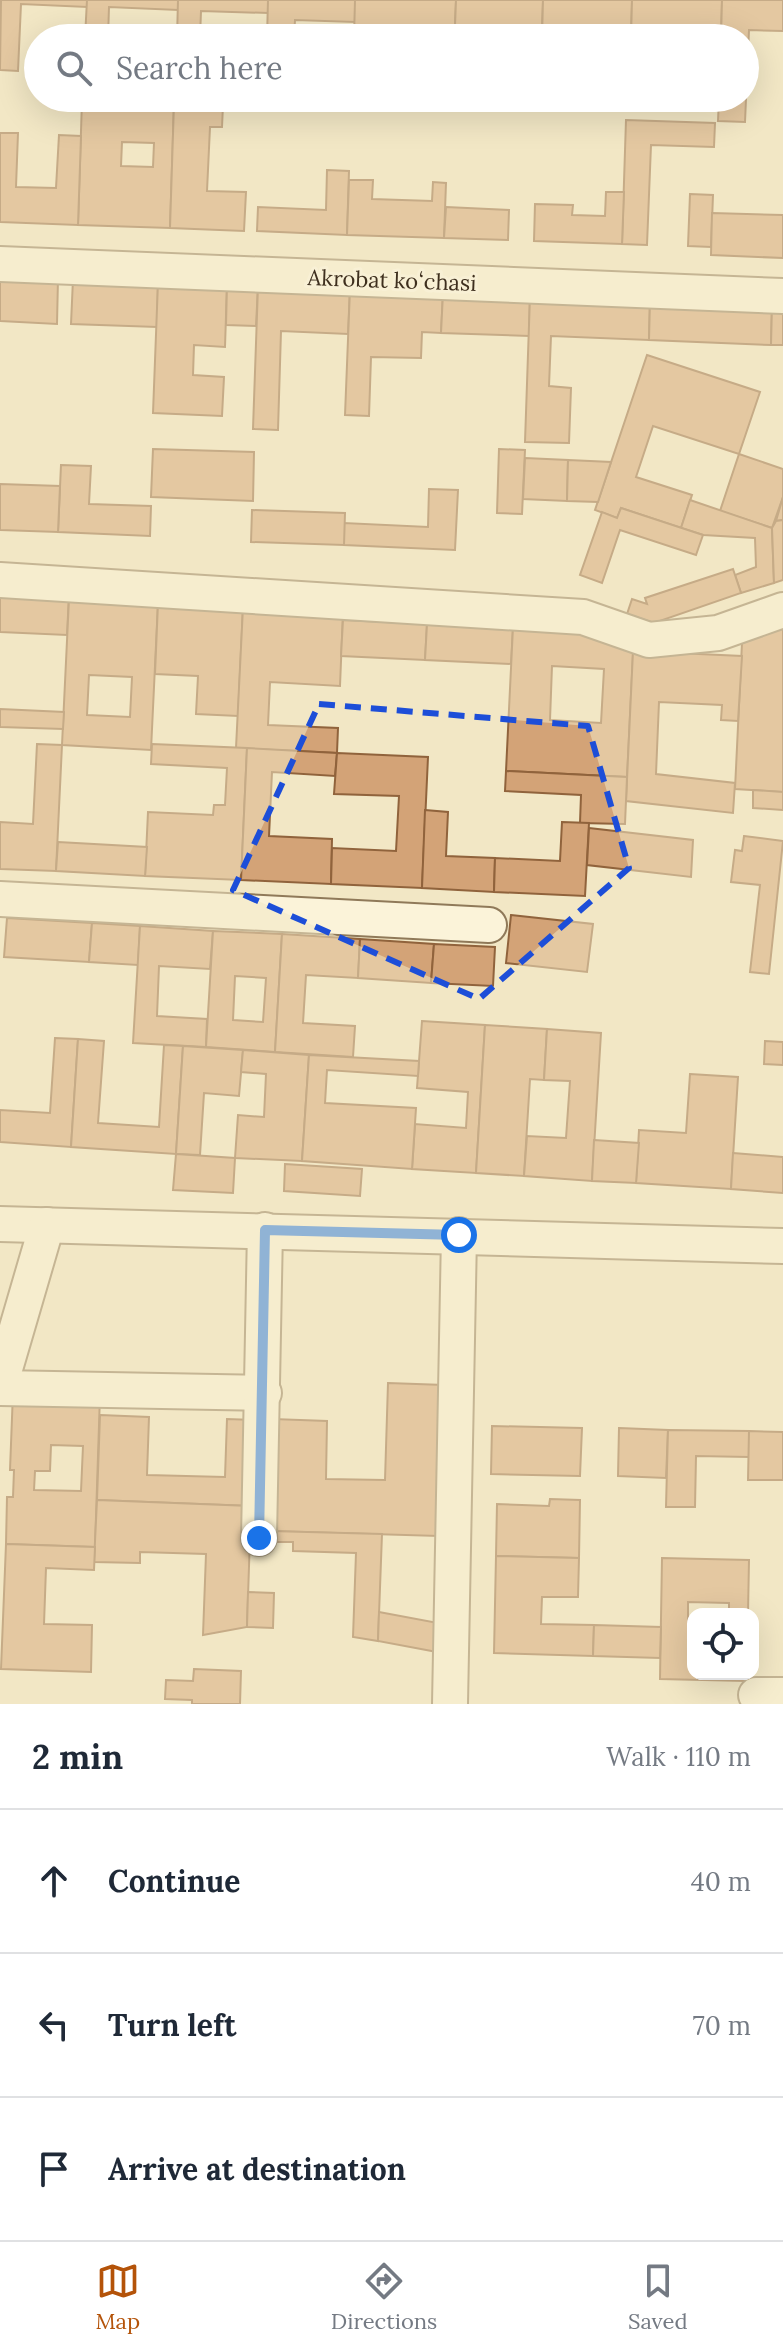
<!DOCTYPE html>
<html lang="en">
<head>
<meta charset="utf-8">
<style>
  :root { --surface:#fff; --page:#f2f2f3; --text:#1f2937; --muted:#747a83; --line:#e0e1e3; --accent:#b45309 }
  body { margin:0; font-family:Lora,serif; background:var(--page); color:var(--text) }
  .controls { position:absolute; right:24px; bottom:24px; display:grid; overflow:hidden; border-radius:16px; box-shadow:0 8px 32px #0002 }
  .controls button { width:72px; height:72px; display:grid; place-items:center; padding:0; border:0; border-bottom:2px solid var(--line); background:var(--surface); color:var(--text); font:40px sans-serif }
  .stop { position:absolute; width:24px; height:24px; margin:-18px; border:6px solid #1a73e8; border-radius:50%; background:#fff }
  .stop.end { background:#1a73e8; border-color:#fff; box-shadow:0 2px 8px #0008 }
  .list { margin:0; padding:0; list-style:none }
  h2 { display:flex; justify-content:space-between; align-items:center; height:104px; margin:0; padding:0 32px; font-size:34px }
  h2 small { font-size:26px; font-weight:400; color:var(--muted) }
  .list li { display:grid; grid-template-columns:52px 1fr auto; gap:24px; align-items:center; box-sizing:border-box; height:144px; padding:0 32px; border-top:2px solid var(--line) }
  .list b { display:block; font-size:30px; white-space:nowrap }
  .list em { font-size:26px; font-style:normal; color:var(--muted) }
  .icon { flex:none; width:44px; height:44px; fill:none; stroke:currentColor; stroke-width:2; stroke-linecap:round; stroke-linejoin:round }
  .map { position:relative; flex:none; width:783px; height:1704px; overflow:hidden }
  .search { position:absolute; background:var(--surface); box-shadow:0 8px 32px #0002; left:24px; right:24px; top:24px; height:88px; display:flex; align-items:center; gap:20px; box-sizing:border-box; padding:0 28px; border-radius:44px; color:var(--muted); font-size:30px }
  .sheet { height:536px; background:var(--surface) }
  nav { display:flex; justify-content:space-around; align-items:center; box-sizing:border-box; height:112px; border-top:2px solid var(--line); background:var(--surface); font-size:22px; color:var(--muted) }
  nav a { display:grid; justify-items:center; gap:4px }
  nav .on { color:var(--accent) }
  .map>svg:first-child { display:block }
  .building { fill:#d3a377; stroke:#90633c; stroke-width:2; fill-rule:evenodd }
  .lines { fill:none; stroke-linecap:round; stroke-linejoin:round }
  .minor-casing { stroke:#8f7959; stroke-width:38 }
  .minor { stroke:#fbf3d9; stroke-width:34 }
  .route { stroke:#1a73e8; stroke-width:10 }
  .marked { fill:none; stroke:#1d4ed8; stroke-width:6; stroke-dasharray:16 10; stroke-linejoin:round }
  .labels { text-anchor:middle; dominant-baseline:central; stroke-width:6; stroke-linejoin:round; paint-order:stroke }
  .street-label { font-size:22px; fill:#3e2f1e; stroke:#f8f0d5 }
</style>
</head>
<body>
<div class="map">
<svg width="783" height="1704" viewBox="0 0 783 1704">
  <rect width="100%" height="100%" fill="#f2e7c5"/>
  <g class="building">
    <polygon points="1,0 87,0 87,7 21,4 18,71 0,70"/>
    <polygon points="87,0 178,0 178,10 109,7 108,38 85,38"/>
    <polygon points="178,0 268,0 268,13 201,11 200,38 177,38"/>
    <polygon points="268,0 355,0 355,22 295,20 294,38 267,38"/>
    <polygon points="355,0 456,0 455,26 412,25 411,38 354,38"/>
    <polygon points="456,0 543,0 542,29 455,26"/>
    <polygon points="543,0 632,0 631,38 542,38"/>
    <polygon points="632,0 722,0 721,38 631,38"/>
    <polygon points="722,0 783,0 783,31 749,30 745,122 718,121 719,98 745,98 745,38 721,38"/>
    <polygon points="352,98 453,98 453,109 352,105"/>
    <path d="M 82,100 L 174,103 L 170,228 L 78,225 ZM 122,142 L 154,143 L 153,167 L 121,166 Z"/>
    <polygon points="174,103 223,105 222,127 210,127 207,191 246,192 244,231 170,228"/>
    <polygon points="626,120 715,123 714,147 651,145 647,245 622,244"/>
    <polygon points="0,133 18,133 16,187 56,188 59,135 81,136 78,225 0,222"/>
    <polygon points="327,170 349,171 347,235 257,231 258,207 326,210"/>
    <polygon points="349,180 373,180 372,199 432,201 433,182 446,183 444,238 347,235"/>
    <polygon points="606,192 624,192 622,244 534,241 535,204 573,205 572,215 605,216"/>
    <polygon points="690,194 713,195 711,247 688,246"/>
    <polygon points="446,207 509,210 508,240 444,238"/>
    <polygon points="712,213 783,215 783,258 711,255"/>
    <polygon points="0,276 58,278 57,324 0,321"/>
    <polygon points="73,279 158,282 157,327 71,324"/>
    <polygon points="158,282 227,285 225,347 194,345 193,375 224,377 222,416 153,413"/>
    <polygon points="227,285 258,286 256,326 226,325"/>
    <polygon points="258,286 350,289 348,334 281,331 278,430 253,429"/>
    <polygon points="350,289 443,293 441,333 422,332 421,358 371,357 369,416 345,415"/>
    <polygon points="443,293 530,296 529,336 441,333"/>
    <polygon points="530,296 650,300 649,340 551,336 549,386 571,388 569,443 525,442"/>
    <polygon points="650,300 772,305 771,345 649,340"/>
    <polygon points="772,305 783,305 783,345 771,345"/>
    <polygon points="647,355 760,392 739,454 653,426 636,477 692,495 681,528 621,508 617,518 595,510"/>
    <polygon points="153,449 254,452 253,501 151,497"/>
    <polygon points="499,449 525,450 522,514 497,513"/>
    <polygon points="739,454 783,469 783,497 772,528 720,511"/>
    <polygon points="525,458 568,460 567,501 523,499"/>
    <polygon points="568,460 611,462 598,502 567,501"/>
    <polygon points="61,465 91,466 89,504 151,506 150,536 58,532"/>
    <polygon points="0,484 60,486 58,532 0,530"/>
    <polygon points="429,489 458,490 455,550 344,545 344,523 428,527"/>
    <polygon points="783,497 783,520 776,521"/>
    <polygon points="690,500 772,528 774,583 741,593 735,575 756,567 755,538 703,535 681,528"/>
    <polygon points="621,508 703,535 696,555 620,530 602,583 580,575 602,512 617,518"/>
    <polygon points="252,510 345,513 344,545 251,542"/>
    <polygon points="783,520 783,580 774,583 772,528 776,521"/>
    <polygon points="733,569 741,593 654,623 627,614 632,599 647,604 645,598"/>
    <polygon points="0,591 69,595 67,635 0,632"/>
    <path d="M 69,599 L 158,603 L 151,750 L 62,745 ZM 89,675 L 132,677 L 130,717 L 87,715 Z"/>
    <polygon points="158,603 243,607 238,716 196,714 198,676 155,674"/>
    <polygon points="243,607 343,612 340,686 270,682 268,725 338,728 337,753 236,748"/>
    <polygon points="343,620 427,624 425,660 341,656"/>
    <polygon points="427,624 513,627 511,664 425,660"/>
    <path d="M 513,627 L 634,633 L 627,777 L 506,771 ZM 552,666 L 604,669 L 601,723 L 550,720 Z"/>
    <polygon points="783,628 783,792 735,789 742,643"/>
    <polygon points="633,651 742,656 738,721 721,720 722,705 659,702 656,774 735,783 733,813 626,801"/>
    <polygon points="0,709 64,712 63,729 0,727"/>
    <polygon points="37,744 62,745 56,871 0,869 0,822 33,824"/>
    <polygon points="152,744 247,748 241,880 145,876 148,812 213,815 214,805 225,805 227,768 151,764"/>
    <polygon points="247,748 337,753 335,776 272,772 269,836 332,839 331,884 241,880"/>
    <polygon points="337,753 428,757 422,888 331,884 332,848 396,851 399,796 334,794"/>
    <polygon points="506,771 627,777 625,824 580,823 581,795 505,791"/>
    <polygon points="753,790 783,792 783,810 753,808"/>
    <polygon points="425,810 448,812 446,856 495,858 494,892 422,888"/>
    <polygon points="562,822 589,823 585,896 494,892 495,858 560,861"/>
    <polygon points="589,828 693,840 691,877 587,865"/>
    <polygon points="744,836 783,841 769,974 750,972 760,885 731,882 735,850 742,851"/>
    <polygon points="58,842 147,847 145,876 56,871"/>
    <polygon points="511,915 593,924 587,972 506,963"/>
    <polygon points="7,918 92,923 89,962 4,957"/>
    <polygon points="92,923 140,926 138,965 89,962"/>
    <polygon points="140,926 213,931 210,969 159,966 157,1016 207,1019 206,1047 133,1043"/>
    <path d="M 213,931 L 282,934 L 275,1052 L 206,1047 ZM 235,976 L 266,978 L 263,1022 L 233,1020 Z"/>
    <polygon points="282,934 360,939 358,978 306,975 303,1023 355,1026 353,1057 275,1052"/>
    <polygon points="360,939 434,944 431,983 358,978"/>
    <polygon points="434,944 495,947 493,986 431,983"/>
    <polygon points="422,1021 485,1025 476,1173 412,1169 415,1124 466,1128 468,1092 417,1088"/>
    <polygon points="485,1025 547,1029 544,1080 530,1079 524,1176 476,1173"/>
    <polygon points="547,1029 601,1033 592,1181 524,1176 527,1136 566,1138 570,1081 544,1080"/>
    <polygon points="55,1038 78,1039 71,1147 0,1142 0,1110 50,1113"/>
    <polygon points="78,1039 104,1041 98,1123 159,1127 164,1045 183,1046 176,1154 71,1147"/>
    <polygon points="765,1041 783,1042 783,1065 764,1064"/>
    <polygon points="183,1046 243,1050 239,1096 204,1093 200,1155 176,1154"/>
    <polygon points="243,1050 309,1055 302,1161 235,1158 238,1115 264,1117 266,1074 241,1072"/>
    <polygon points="309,1055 419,1061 418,1076 327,1070 325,1103 416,1108 412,1169 302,1161"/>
    <polygon points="690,1074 738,1077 731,1189 636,1183 639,1130 686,1133"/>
    <polygon points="594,1140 639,1143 636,1183 592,1181"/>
    <polygon points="733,1153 783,1157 783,1193 731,1189"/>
    <polygon points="176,1154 235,1158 233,1193 173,1190"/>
    <polygon points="285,1164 362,1169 360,1196 284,1191"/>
    <polygon points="388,1383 444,1385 439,1536 270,1531 273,1419 327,1421 326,1479 385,1480"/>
    <path d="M 13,1392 L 100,1395 L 95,1547 L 6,1544 L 7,1497 L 13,1497 L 14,1470 L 10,1470 ZM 51,1445 L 83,1446 L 81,1491 L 34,1490 L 35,1471 L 50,1471 Z"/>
    <polygon points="100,1415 149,1417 147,1475 225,1477 227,1419 254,1420 251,1506 97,1500"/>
    <polygon points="492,1426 582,1428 580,1476 491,1474"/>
    <polygon points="619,1428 668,1430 666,1478 618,1476"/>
    <polygon points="668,1430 749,1431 749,1457 696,1456 695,1507 666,1507"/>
    <polygon points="749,1431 783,1432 783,1480 748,1480"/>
    <polygon points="550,1499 580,1500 579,1558 496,1556 497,1504 549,1506"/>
    <polygon points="97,1500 251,1506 247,1627 203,1635 206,1554 140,1552 140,1563 94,1562"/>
    <polygon points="270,1531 382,1534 378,1641 353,1637 356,1553 293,1551 293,1542 270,1542"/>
    <polygon points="6,1544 95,1547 94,1570 46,1568 44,1624 92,1625 91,1672 1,1669"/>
    <polygon points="496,1556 579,1558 578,1597 542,1597 541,1624 594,1625 593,1656 494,1653"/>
    <polygon points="662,1558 749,1560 748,1614 729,1614 729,1603 688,1602 688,1627 693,1627 693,1674 747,1674 746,1681 660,1679"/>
    <polygon points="248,1592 274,1593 273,1628 247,1627"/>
    <polygon points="379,1612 438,1623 437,1652 378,1641"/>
    <polygon points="594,1625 661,1627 660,1658 593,1656"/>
    <polygon points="194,1669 241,1671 240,1704 192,1704 192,1700 165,1699 166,1680 193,1681"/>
  </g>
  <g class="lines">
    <g class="minor-casing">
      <g id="minor">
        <polyline points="0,264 783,296"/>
        <polyline points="0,580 583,617 649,640 718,633 783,610"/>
        <polyline points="0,899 489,925"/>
        <polyline points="0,1224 783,1246"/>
        <polyline points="0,1386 47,1225"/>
        <polyline points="0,1388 264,1393"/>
        <polyline points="259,1538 265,1230"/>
        <polyline points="756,1695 783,1695"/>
        <polyline points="450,1704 459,1235"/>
      </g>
    </g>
    <use href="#minor" class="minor"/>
  </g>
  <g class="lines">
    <polyline class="route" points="259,1538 265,1230 459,1235"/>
  </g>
  <path d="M0 0H783V1704H0ZM 319,704 L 588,726 L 629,868 L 479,999 L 233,890 Z" fill="#f2e7c5" fill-opacity=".55" fill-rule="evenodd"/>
  <path class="marked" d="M 319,704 L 588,726 L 629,868 L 479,999 L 233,890 Z"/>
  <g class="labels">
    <g class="street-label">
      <text transform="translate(392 280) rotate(2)">Akrobat koʻchasi</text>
    </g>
  </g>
</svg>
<div class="controls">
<button><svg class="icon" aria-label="locate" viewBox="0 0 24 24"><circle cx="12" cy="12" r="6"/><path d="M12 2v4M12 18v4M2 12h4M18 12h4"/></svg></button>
</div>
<div class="stop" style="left:459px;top:1235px"></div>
<div class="stop end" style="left:259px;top:1538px"></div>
<div class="search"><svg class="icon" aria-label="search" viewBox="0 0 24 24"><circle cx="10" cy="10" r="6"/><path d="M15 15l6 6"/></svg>Search here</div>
</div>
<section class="sheet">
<h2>2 min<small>Walk · 110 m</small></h2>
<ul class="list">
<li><svg class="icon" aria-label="ahead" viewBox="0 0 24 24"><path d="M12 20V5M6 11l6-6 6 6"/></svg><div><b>Continue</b></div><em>40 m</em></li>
<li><svg class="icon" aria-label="left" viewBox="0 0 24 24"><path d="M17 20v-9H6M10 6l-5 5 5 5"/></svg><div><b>Turn left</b></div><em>70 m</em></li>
<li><svg class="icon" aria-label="arrive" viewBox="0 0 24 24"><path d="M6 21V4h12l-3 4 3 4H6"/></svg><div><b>Arrive at destination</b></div></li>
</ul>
</section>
<nav>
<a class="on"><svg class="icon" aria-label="map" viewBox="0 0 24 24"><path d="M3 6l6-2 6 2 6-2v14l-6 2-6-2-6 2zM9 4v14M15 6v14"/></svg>Map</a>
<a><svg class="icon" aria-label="directions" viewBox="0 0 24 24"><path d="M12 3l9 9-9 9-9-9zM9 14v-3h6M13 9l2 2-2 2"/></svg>Directions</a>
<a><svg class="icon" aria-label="saved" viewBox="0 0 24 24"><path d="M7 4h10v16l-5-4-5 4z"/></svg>Saved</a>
</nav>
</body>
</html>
